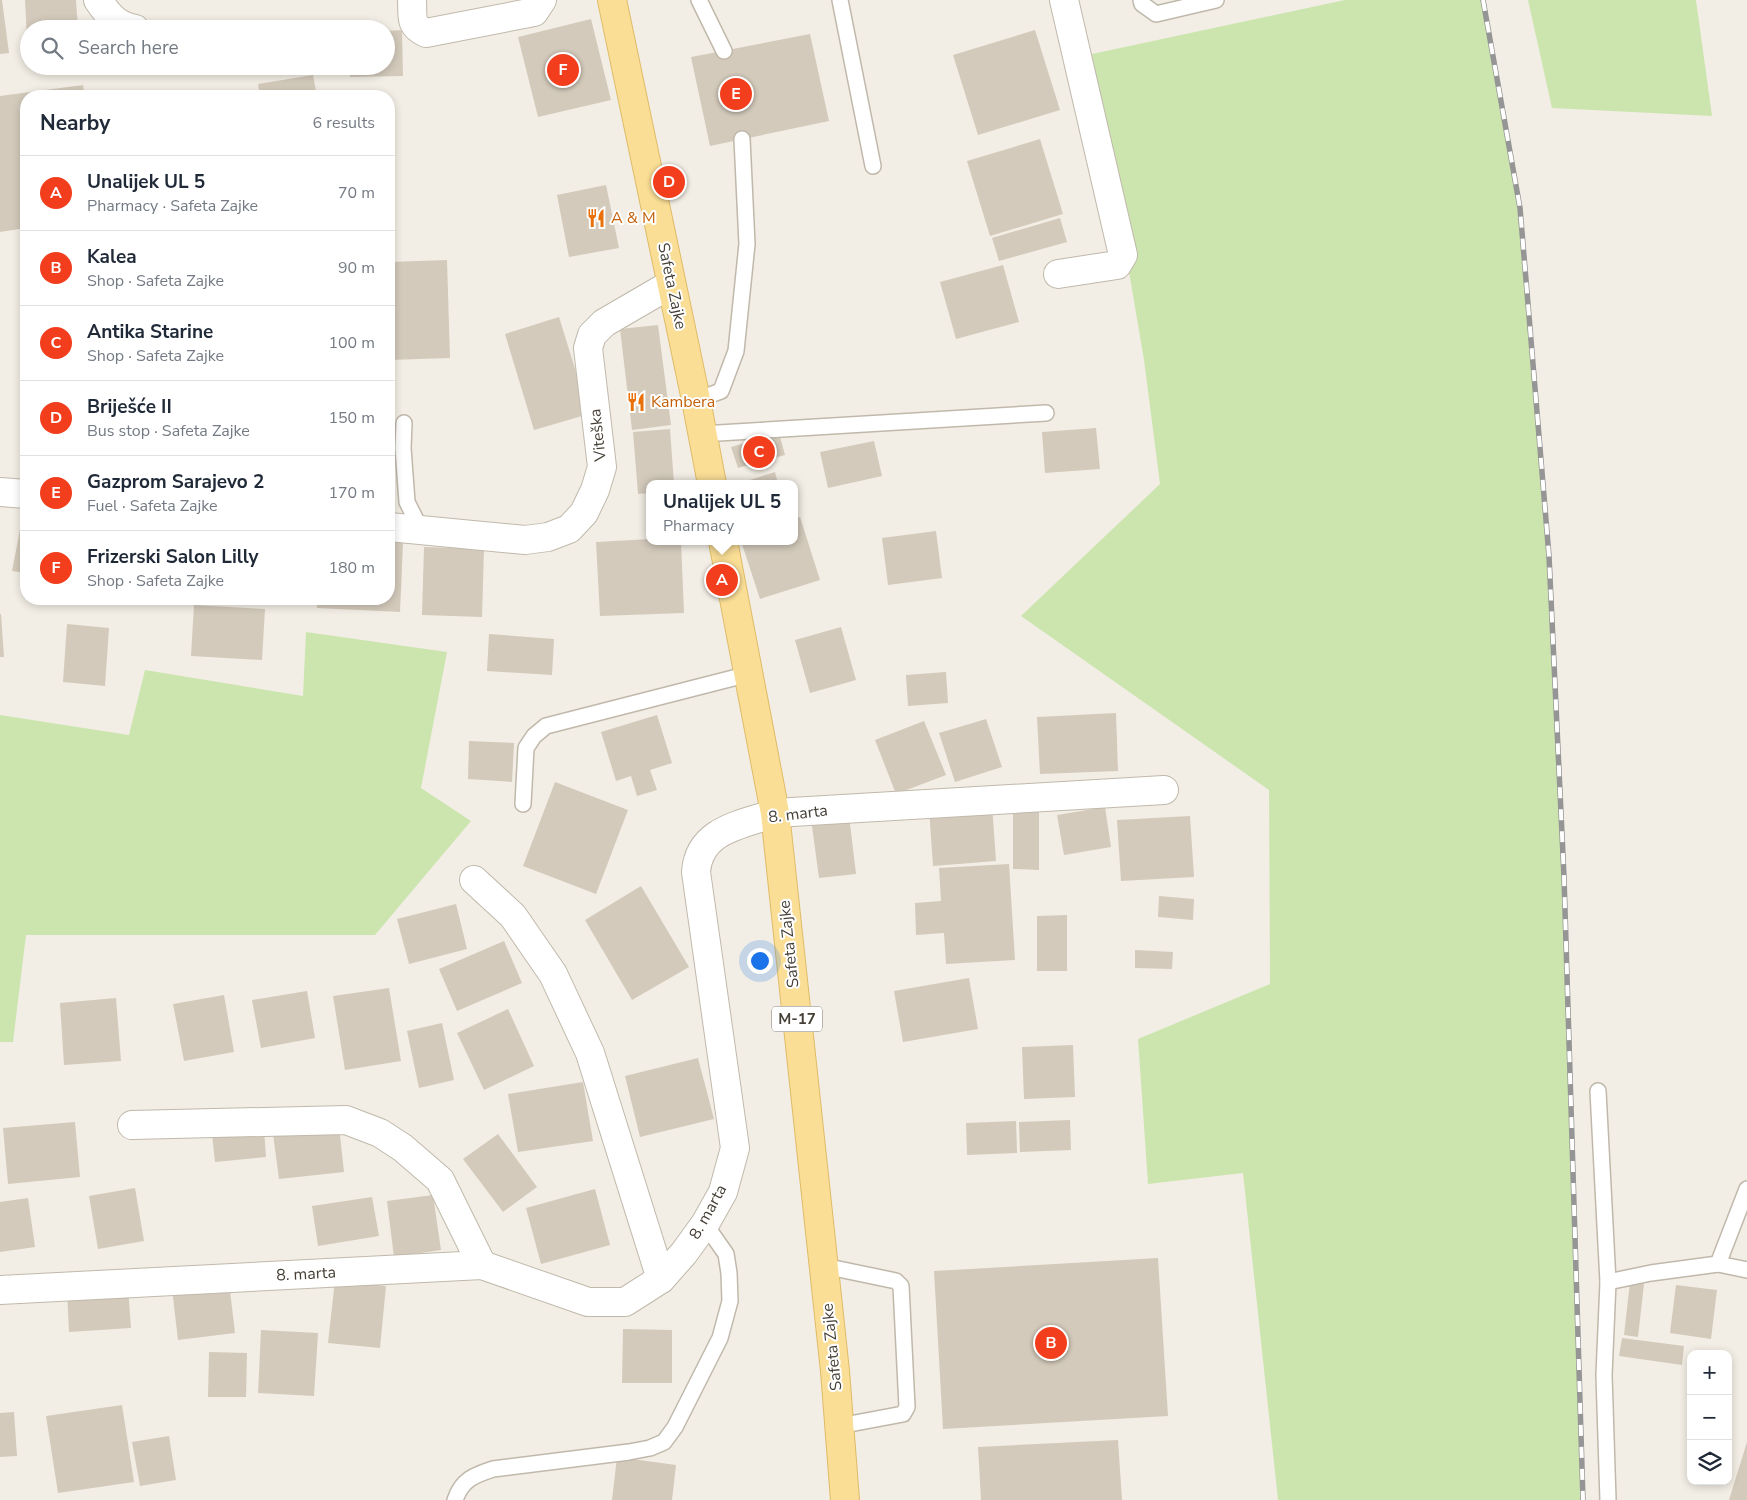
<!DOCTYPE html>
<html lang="en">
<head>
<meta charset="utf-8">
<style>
  :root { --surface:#fff; --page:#f2f2f3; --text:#1f2937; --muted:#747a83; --line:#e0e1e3; --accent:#f23e1d }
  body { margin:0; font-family:"Nunito Sans",sans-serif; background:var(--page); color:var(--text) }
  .controls { position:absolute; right:15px; bottom:15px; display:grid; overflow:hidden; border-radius:10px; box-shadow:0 2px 8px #0003 }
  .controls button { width:45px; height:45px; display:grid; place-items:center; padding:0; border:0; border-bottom:1px solid var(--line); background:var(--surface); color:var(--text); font:25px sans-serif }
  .you { position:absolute; left:759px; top:960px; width:18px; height:18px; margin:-12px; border:4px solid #fff; border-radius:50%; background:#1a73e8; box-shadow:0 0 0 8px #1a73e833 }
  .badge { display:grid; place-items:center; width:32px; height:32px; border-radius:50%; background:var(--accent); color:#fff; font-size:16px; font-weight:700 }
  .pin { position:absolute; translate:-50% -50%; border:2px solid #fff; box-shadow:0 1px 5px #0006 }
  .popup { position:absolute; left:646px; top:480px; width:152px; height:65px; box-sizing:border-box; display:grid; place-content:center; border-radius:10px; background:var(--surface); filter:drop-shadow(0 1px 4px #0005); font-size:16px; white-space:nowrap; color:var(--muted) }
  .popup b { font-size:19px; color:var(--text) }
  .popup::after { content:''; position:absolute; left:50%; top:100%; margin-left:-10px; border:10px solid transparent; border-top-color:var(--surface) }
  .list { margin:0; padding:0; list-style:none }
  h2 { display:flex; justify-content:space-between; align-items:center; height:65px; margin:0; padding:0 20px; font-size:21px }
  h2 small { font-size:16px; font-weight:400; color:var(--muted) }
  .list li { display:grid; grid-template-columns:32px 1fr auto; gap:15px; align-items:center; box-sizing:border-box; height:75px; padding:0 20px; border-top:1px solid var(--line) }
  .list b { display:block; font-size:19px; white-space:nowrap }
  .list p { margin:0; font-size:16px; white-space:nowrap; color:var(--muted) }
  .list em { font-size:16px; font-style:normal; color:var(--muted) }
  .icon { flex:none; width:28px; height:28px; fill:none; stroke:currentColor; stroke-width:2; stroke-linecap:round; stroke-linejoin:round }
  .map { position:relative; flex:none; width:1747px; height:1500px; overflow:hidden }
  .search { position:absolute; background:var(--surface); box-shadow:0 2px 8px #0003; left:20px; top:20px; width:375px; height:55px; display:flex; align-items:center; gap:12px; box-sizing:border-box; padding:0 18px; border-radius:28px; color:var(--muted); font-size:19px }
  .panel { position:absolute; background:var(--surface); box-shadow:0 2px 8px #0003; left:20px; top:90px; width:375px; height:515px; border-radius:20px }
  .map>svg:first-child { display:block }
  .green { fill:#cce5af }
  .building { fill:#d3cabb }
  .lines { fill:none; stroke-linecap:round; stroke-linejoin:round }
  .service-casing { stroke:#c0b9ab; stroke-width:18 }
  .minor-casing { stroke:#c0b9ab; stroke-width:30 }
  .primary-casing { stroke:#dfbb67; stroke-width:30 }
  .service { stroke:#fff; stroke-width:15 }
  .minor { stroke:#fff; stroke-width:28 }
  .primary { stroke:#fade96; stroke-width:28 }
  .rail-casing { stroke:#959595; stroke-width:5.5 }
  .rail { stroke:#fff; stroke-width:4; stroke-dasharray:11; stroke-linecap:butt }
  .labels { text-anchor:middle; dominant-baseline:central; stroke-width:4; stroke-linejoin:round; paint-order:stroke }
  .shield { fill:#fff; stroke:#7c7872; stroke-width:1 }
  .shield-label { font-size:15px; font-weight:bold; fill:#443e35 }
  .food-label { font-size:16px; fill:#c56008; stroke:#fff; text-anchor:start }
  .street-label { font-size:16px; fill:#443e35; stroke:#fff }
</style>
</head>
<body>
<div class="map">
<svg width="1747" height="1500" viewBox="0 0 1747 1500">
  <rect width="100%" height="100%" fill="#f2eee5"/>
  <g class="green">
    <polygon points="1345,0 1482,0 1520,208 1549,556 1564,877 1583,1500 1278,1500 1243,1173 1148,1184 1138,1039 1270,984 1269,790 1021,616 1160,484 1144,360 1092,54"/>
    <polygon points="1528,0 1696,0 1712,116 1552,108"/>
    <polygon points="306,632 447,652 421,788 471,821 375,935 26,935 13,1042 0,1042 0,715 129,735 145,670 303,696"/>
  </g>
  <g class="building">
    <polygon points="0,0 2,0 9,53 0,54"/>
    <polygon points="25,0 76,0 78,29 29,29 29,38 27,38"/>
    <polygon points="591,19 611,100 538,117 518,37"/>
    <polygon points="402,30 403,76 350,77 350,66 386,66 386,31"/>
    <polygon points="1035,30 1060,110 978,135 953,55"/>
    <polygon points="810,34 829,121 710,146 691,57"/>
    <polygon points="313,75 317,96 260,96 258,84"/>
    <polygon points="83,85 85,96 26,96 26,228 0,232 0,96"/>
    <polygon points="1040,139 1063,214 990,236 967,161"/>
    <polygon points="606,185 619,248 569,257 557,195"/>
    <polygon points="1060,218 1067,242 999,261 992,238"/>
    <polygon points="447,260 450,358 389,360 389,262"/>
    <polygon points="1003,265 1019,322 956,339 940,282"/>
    <polygon points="559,317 589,414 534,430 505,334"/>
    <polygon points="658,325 671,425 632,430 620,329"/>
    <polygon points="1096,428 1100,469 1045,473 1042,432"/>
    <polygon points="670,429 674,484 650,484 650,493 638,494 633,432"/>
    <polygon points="779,433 785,455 738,468 731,447"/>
    <polygon points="874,441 882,476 828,488 820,452"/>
    <polygon points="775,472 778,484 741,484 740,483"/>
    <polygon points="23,514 26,514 26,573 12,571"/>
    <polygon points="800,517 820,580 760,599 741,541 794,541 794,519"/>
    <polygon points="936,531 942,578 888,585 882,538"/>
    <polygon points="650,539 650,541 681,541 684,613 600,616 596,542"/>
    <polygon points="389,542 403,543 400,612 317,608 317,599 389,599"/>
    <polygon points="424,547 484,549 482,617 422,615"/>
    <polygon points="194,605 265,609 262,660 191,656"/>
    <polygon points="0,614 1,614 4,657 0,657"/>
    <polygon points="67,624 109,628 105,686 63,682"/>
    <polygon points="841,627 856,680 810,693 795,640"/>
    <polygon points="489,634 554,639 552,675 487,671"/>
    <polygon points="946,672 948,703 908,706 906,675"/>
    <polygon points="1116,713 1118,771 1040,774 1037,717"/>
    <polygon points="657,715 672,763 650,770 657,790 637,796 631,776 616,781 601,732"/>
    <polygon points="986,719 1002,767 955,782 939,733"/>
    <polygon points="924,721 946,775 896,794 875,740"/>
    <polygon points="469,741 514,743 512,782 468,779"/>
    <polygon points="555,782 628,810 596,894 523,866"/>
    <polygon points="992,805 996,861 933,866 929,809"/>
    <polygon points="1013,805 1039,805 1039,870 1013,869"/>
    <polygon points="1105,807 1111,847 1064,855 1057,815"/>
    <polygon points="849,815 856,874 819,878 811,819"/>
    <polygon points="1190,816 1194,877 1121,881 1117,820"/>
    <polygon points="1009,864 1015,960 946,964 944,933 916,935 915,903 941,901 939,868"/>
    <polygon points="641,886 689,967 632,1000 585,920"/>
    <polygon points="1159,896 1194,899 1193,920 1158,917"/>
    <polygon points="456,904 467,949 409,964 397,919"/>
    <polygon points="1067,915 1067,971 1037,971 1037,916"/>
    <polygon points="504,941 522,983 457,1011 439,969"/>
    <polygon points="1135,950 1173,952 1172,969 1135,968"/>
    <polygon points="969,978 978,1029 903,1042 894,991"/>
    <polygon points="389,988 401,1061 345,1070 333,996"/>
    <polygon points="307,991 315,1038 261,1048 252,1000"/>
    <polygon points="224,995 234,1052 184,1061 173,1004"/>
    <polygon points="116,998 121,1061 64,1065 60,1003"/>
    <polygon points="508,1009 534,1066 484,1090 457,1033"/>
    <polygon points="442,1023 454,1080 419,1088 407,1031"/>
    <polygon points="1073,1045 1075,1097 1024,1099 1022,1047"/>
    <polygon points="698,1058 714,1119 640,1137 625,1076"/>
    <polygon points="583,1082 593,1141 518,1152 508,1094"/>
    <polygon points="1070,1120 1071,1150 1020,1152 1019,1122"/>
    <polygon points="1016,1121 1017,1153 967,1155 966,1123"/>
    <polygon points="75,1122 80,1177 8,1184 3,1128"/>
    <polygon points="339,1126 344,1172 279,1179 273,1134"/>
    <polygon points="264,1129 266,1157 215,1162 212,1134"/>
    <polygon points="498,1134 537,1187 503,1212 463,1159"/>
    <polygon points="135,1188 144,1241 98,1249 89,1196"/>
    <polygon points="595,1189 610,1245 541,1264 526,1208"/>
    <polygon points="433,1195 441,1250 394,1257 387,1201"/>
    <polygon points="372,1197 379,1236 318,1246 312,1206"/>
    <polygon points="28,1198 35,1247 0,1252 0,1202"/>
    <polygon points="1158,1258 1168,1416 943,1429 934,1271"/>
    <polygon points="335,1280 386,1286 380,1348 328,1343"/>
    <polygon points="229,1282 235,1333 178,1340 172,1289"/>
    <polygon points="1630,1282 1644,1284 1638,1337 1624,1335"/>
    <polygon points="1676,1285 1717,1290 1711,1339 1670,1333"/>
    <polygon points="128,1287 131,1328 69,1332 67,1291"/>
    <polygon points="623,1329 672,1330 672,1383 622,1383"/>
    <polygon points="261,1330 318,1333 314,1396 258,1393"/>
    <polygon points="1622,1338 1684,1346 1682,1365 1619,1356"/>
    <polygon points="209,1352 247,1353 246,1397 208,1397"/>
    <polygon points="122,1405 134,1482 58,1493 46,1416"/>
    <polygon points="14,1412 17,1456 0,1457 0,1413"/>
    <polygon points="169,1436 176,1480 140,1486 132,1442"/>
    <polygon points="1118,1440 1122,1500 981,1500 978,1447"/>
    <polygon points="1747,1442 1747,1500 1729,1500"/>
    <polygon points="617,1457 676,1465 672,1500 612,1500"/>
  </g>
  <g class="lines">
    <g class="service-casing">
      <g id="service">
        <polyline points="699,0 724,51"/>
        <polyline points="840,0 873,166"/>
        <polyline points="1141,0 1142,4 1156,14 1216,0"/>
        <polyline points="696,400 721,391 736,351 747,244 742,139"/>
        <polyline points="404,423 403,448 407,502 421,530"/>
        <polyline points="702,434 1046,413"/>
        <polyline points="523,804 526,748 534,736 546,726 749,674"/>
        <polyline points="1598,1091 1608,1282 1651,1273 1718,1264 1747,1189"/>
        <polyline points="1718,1264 1747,1270"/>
        <polyline points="824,1266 896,1281 901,1286 907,1407 903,1414 839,1426"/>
        <polyline points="1608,1282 1604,1375 1608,1500"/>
        <path d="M 455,1500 C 462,1479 475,1475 493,1469 L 629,1452 L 650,1448 L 664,1442 L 675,1427 L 720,1338 L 730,1301 L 729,1273 L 726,1254 L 705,1224"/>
      </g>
    </g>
    <g class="minor-casing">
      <g id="minor">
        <path d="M 98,0 C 109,16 116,25 135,29"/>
        <path d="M 412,0 C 413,17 409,25 426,33 L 534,12 L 542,0"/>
        <polyline points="1058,274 1117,265 1123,255 1064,0"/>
        <polyline points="0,492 26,494"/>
        <polyline points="389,527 525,540 548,537 569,529 584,513 595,490 602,467 588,348 592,335 604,323 671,284"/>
        <polyline points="474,880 513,916 553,974 590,1053 661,1279"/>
        <polyline points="132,1125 346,1120 380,1133 403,1148 440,1180 482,1265"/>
        <path d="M 0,1290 L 482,1265 L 588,1302 L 625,1302 L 661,1279 L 684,1253 L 705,1224 L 723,1192 L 735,1148 L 696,872 C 699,829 742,825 775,813 L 1164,790"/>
      </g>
    </g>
    <g class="primary-casing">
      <g id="primary">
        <polyline points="612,0 696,400 712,484"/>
        <polyline points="723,541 775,813 835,1371 845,1500"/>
      </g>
    </g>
    <use href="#service" class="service"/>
    <use href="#minor" class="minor"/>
    <use href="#primary" class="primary"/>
    <g class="rail-casing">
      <polyline id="rail" points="1483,0 1520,208 1549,556 1564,877 1583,1500"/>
    </g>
    <use href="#rail" class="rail"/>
  </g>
  <defs>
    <g id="restaurant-bare" transform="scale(1.5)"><path d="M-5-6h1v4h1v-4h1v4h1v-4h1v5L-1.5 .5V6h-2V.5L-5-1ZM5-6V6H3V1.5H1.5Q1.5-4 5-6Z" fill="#e8710a" stroke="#fff" stroke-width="2.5" paint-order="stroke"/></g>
  </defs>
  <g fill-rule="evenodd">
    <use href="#restaurant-bare" x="596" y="218"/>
    <use href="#restaurant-bare" x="636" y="402"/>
  </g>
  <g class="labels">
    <rect class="shield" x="772" y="1006.5" width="50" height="25" rx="4"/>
    <g class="shield-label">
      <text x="797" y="1019">M-17</text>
    </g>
    <g class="food-label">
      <text x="611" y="218">A &amp; M</text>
      <text x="651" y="402">Kambera</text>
    </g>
    <g class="street-label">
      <text transform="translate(672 286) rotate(78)">Safeta Zajke</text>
      <text transform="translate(598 435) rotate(-96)">Viteška</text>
      <text transform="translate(798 814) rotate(-7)">8. marta</text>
      <text transform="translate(789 944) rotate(-96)">Safeta Zajke</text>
      <text transform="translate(708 1212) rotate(-61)">8. marta</text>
      <text transform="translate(306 1274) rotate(-3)">8. marta</text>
      <text transform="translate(832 1347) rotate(-96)">Safeta Zajke</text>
    </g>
  </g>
</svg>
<div class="controls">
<button>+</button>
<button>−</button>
<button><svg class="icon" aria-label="layers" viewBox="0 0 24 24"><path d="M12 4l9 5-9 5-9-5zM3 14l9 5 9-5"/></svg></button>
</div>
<div class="you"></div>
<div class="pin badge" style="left:722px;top:580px">A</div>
<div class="popup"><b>Unalijek UL 5</b>Pharmacy</div>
<div class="pin badge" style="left:1051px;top:1343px">B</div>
<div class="pin badge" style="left:759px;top:452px">C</div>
<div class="pin badge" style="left:669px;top:182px">D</div>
<div class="pin badge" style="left:736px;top:94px">E</div>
<div class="pin badge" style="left:563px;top:70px">F</div>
<div class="search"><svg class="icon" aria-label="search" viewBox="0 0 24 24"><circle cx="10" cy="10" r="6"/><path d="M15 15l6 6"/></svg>Search here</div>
<section class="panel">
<h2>Nearby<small>6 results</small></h2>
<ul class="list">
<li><span class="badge">A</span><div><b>Unalijek UL 5</b><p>Pharmacy · Safeta Zajke</p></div><em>70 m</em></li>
<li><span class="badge">B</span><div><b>Kalea</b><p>Shop · Safeta Zajke</p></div><em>90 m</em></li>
<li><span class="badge">C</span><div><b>Antika Starine</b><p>Shop · Safeta Zajke</p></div><em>100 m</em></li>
<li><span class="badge">D</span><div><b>Briješće II</b><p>Bus stop · Safeta Zajke</p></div><em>150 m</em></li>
<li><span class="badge">E</span><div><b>Gazprom Sarajevo 2</b><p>Fuel · Safeta Zajke</p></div><em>170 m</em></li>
<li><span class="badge">F</span><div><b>Frizerski Salon Lilly</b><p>Shop · Safeta Zajke</p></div><em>180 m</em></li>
</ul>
</section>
</div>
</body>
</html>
